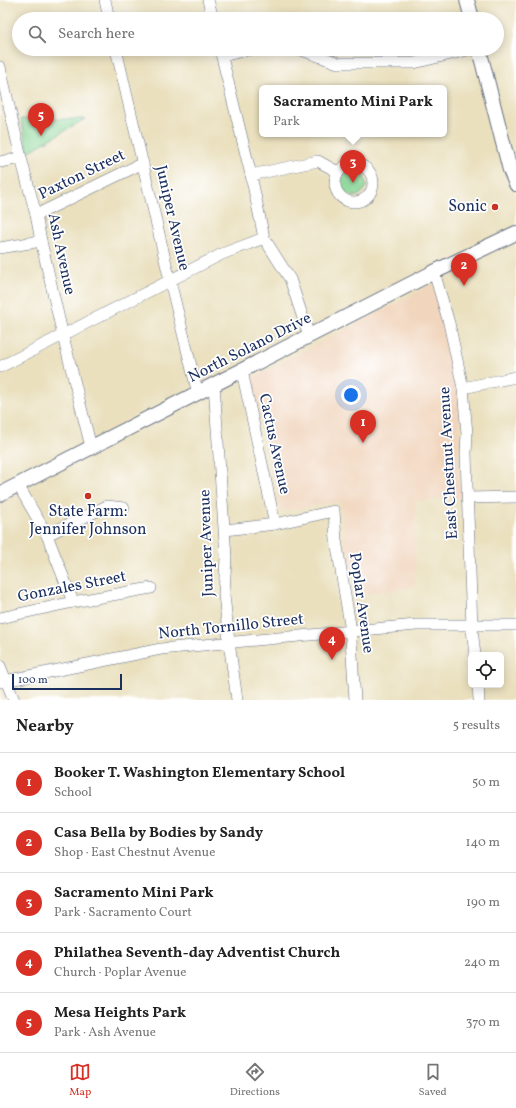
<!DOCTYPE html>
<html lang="en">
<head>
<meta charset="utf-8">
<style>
  :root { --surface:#fff; --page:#f2f2f2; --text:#222; --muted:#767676; --line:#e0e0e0; --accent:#d93025 }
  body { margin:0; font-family:Vollkorn,serif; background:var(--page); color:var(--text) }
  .controls { position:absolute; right:12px; bottom:12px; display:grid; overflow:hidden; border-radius:6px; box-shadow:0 2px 10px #0003 }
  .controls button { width:36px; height:36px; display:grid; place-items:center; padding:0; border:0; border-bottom:1px solid var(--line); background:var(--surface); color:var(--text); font:20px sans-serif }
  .scale { position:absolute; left:12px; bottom:10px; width:110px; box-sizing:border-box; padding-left:4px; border:2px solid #1b2f5e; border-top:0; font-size:11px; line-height:14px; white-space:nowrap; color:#1b2f5e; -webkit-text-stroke:3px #fff; paint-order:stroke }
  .you { position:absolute; left:351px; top:395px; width:14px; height:14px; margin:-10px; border:3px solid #fff; border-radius:50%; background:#1a73e8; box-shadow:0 0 0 6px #1a73e833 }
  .badge { display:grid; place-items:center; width:26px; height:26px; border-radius:50%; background:var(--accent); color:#fff; font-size:13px; font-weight:700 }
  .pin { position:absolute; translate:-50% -33px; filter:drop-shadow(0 1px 2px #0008) }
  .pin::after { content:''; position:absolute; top:21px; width:14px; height:12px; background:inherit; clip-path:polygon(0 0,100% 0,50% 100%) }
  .popup { position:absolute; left:259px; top:85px; width:188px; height:52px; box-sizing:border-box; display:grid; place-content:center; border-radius:6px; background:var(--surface); filter:drop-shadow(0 1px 3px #0005); font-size:13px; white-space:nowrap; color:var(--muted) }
  .popup b { font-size:15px; color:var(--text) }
  .popup::after { content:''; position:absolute; left:50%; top:100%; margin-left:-8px; border:8px solid transparent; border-top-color:var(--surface) }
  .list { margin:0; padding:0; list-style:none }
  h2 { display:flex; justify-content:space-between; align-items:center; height:52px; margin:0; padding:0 16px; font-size:17px }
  h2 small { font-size:13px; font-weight:400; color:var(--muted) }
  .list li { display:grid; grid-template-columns:26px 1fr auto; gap:12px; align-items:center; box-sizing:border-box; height:60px; padding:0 16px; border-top:1px solid var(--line) }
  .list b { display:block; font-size:15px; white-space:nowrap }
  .list p { margin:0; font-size:13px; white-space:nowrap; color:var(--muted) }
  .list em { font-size:13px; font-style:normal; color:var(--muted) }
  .icon { flex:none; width:22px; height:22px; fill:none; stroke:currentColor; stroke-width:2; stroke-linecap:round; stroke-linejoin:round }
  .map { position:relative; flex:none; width:516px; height:700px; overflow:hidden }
  .search { position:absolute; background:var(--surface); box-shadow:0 2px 10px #0003; left:12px; right:12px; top:12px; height:44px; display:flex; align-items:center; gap:10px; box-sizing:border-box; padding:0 14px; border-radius:22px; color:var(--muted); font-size:15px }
  .sheet { height:352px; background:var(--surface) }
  nav { display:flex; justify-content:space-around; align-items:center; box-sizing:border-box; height:56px; border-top:1px solid var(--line); background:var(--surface); font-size:11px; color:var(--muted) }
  nav a { display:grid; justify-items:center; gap:2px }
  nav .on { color:var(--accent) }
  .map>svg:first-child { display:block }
  .built { fill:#f1d5bd }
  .green { fill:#86d493; stroke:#508278 }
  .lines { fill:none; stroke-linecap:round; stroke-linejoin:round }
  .minor-casing { stroke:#636d80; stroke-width:12 }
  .major-casing { stroke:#636d80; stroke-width:16 }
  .minor { stroke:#fff; stroke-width:11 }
  .major { stroke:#fff; stroke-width:14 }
  .poi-dot { fill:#c8321e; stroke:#fff; stroke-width:1.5 }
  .labels { text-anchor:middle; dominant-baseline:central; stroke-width:3.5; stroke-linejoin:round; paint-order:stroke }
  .street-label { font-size:16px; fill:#1b2f5e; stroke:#fff }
  .poi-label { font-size:16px; fill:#1b2f5e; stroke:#fff; text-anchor:end }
</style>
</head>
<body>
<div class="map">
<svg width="516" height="700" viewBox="0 0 516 700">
  <rect width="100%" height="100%" fill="#fff"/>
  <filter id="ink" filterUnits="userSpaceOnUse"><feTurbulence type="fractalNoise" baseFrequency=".025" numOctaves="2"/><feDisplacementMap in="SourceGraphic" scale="8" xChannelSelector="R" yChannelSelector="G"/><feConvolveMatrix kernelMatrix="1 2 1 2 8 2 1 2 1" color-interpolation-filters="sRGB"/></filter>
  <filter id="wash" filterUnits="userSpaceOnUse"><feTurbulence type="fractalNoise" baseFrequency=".012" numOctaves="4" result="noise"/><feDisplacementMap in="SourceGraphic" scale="16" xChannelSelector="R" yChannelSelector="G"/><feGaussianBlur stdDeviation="0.9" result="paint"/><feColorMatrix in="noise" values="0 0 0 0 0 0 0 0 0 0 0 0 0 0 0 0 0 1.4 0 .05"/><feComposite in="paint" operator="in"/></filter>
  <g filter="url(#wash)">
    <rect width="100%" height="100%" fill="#eae0be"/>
    <polygon class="built" points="433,284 460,402 459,485 465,497 415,501 415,587 353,596 340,502 281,511 252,378"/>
    <g class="green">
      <polygon points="21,119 85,119 28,152"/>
      <path d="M 356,169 L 362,171 L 367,186 C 360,198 352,200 342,190 C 338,178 345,170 356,169 Z"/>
    </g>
  </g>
  <g filter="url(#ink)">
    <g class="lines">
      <g class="minor-casing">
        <g id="minor">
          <polyline points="105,0 109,19"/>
          <polyline points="208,0 213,19"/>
          <polyline points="116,49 170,281 198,394"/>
          <polyline points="220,49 251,175 264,238 290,279 309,336"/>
          <polyline points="299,49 338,63 414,63 472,49"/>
          <polyline points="222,56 252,49"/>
          <polyline points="0,67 21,158 36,215 41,241 63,336 91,447"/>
          <polyline points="0,162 21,158"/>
          <circle cx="354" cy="183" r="19"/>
          <polyline points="251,175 318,161 338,172"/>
          <polyline points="36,215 143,163"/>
          <polyline points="0,248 41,241"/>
          <polyline points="434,272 449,323 463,388 467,434 466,453 467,485 472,629 475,655"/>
          <polyline points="0,367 222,254 264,238"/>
          <polyline points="242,371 275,524"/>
          <polyline points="214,385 226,557 224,594 229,642 237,700"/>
          <polyline points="463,388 516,377"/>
          <polyline points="18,485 47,535 73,602"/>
          <polyline points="468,498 516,497"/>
          <polyline points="225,530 275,524 334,511 336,540 350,625 355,700"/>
          <polyline points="47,535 107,506 124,508"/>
          <polyline points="0,618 73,602 151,588"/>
          <polyline points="0,666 14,700"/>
          <polyline points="0,682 161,649 416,625 516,625"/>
          <polyline points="478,685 479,700"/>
        </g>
      </g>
      <g class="major-casing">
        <g id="major">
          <polyline points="467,0 472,19"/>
          <polyline points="479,49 510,170 516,184"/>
          <polyline points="0,494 434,272 516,233"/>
        </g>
      </g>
      <use href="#minor" class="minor"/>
      <use href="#major" class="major"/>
    </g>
  </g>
  <g class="poi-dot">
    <circle cx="495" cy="207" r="4"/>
    <circle cx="88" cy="496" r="4"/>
  </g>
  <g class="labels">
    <g class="street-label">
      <text transform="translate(82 175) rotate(-26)">Paxton Street</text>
      <text transform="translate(172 218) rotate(77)">Juniper Avenue</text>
      <text transform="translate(61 254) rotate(78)">Ash Avenue</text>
      <text transform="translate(250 348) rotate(-27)">North Solano Drive</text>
      <text transform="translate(274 444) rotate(78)">Cactus Avenue</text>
      <text transform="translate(449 463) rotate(-93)">East Chestnut Avenue</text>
      <text transform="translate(207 543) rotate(-92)">Juniper Avenue</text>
      <text transform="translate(72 587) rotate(-11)">Gonzales Street</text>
      <text transform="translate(361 603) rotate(82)">Poplar Avenue</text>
      <text transform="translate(231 627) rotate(-6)">North Tornillo Street</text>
    </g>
    <g class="poi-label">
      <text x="487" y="207">Sonic</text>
      <text x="88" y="512" text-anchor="middle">State Farm:<tspan x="88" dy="18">Jennifer Johnson</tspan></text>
    </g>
  </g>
</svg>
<div class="controls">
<button><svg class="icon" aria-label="locate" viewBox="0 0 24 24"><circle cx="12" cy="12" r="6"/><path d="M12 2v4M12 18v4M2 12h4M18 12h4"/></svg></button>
</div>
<div class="scale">100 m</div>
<div class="you"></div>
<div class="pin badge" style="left:363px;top:443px">1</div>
<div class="pin badge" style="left:464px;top:286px">2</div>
<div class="pin badge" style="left:353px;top:183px">3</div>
<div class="popup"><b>Sacramento Mini Park</b>Park</div>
<div class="pin badge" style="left:332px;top:660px">4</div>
<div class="pin badge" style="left:41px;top:136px">5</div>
<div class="search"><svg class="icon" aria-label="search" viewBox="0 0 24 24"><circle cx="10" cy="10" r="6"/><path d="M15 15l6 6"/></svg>Search here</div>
</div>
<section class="sheet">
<h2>Nearby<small>5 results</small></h2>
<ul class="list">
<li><span class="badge">1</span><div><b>Booker T. Washington Elementary School</b><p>School</p></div><em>50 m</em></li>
<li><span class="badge">2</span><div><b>Casa Bella by Bodies by Sandy</b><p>Shop · East Chestnut Avenue</p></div><em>140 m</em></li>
<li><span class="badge">3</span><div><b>Sacramento Mini Park</b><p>Park · Sacramento Court</p></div><em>190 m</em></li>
<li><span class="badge">4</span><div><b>Philathea Seventh-day Adventist Church</b><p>Church · Poplar Avenue</p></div><em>240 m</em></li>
<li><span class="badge">5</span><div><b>Mesa Heights Park</b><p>Park · Ash Avenue</p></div><em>370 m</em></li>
</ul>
</section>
<nav>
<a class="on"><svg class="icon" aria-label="map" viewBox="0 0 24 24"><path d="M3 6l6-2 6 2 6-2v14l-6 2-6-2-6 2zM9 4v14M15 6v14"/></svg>Map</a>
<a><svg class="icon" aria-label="directions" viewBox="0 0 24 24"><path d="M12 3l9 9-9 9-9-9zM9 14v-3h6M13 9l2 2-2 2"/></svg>Directions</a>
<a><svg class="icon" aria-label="saved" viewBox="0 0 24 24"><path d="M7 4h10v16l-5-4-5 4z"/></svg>Saved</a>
</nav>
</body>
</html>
